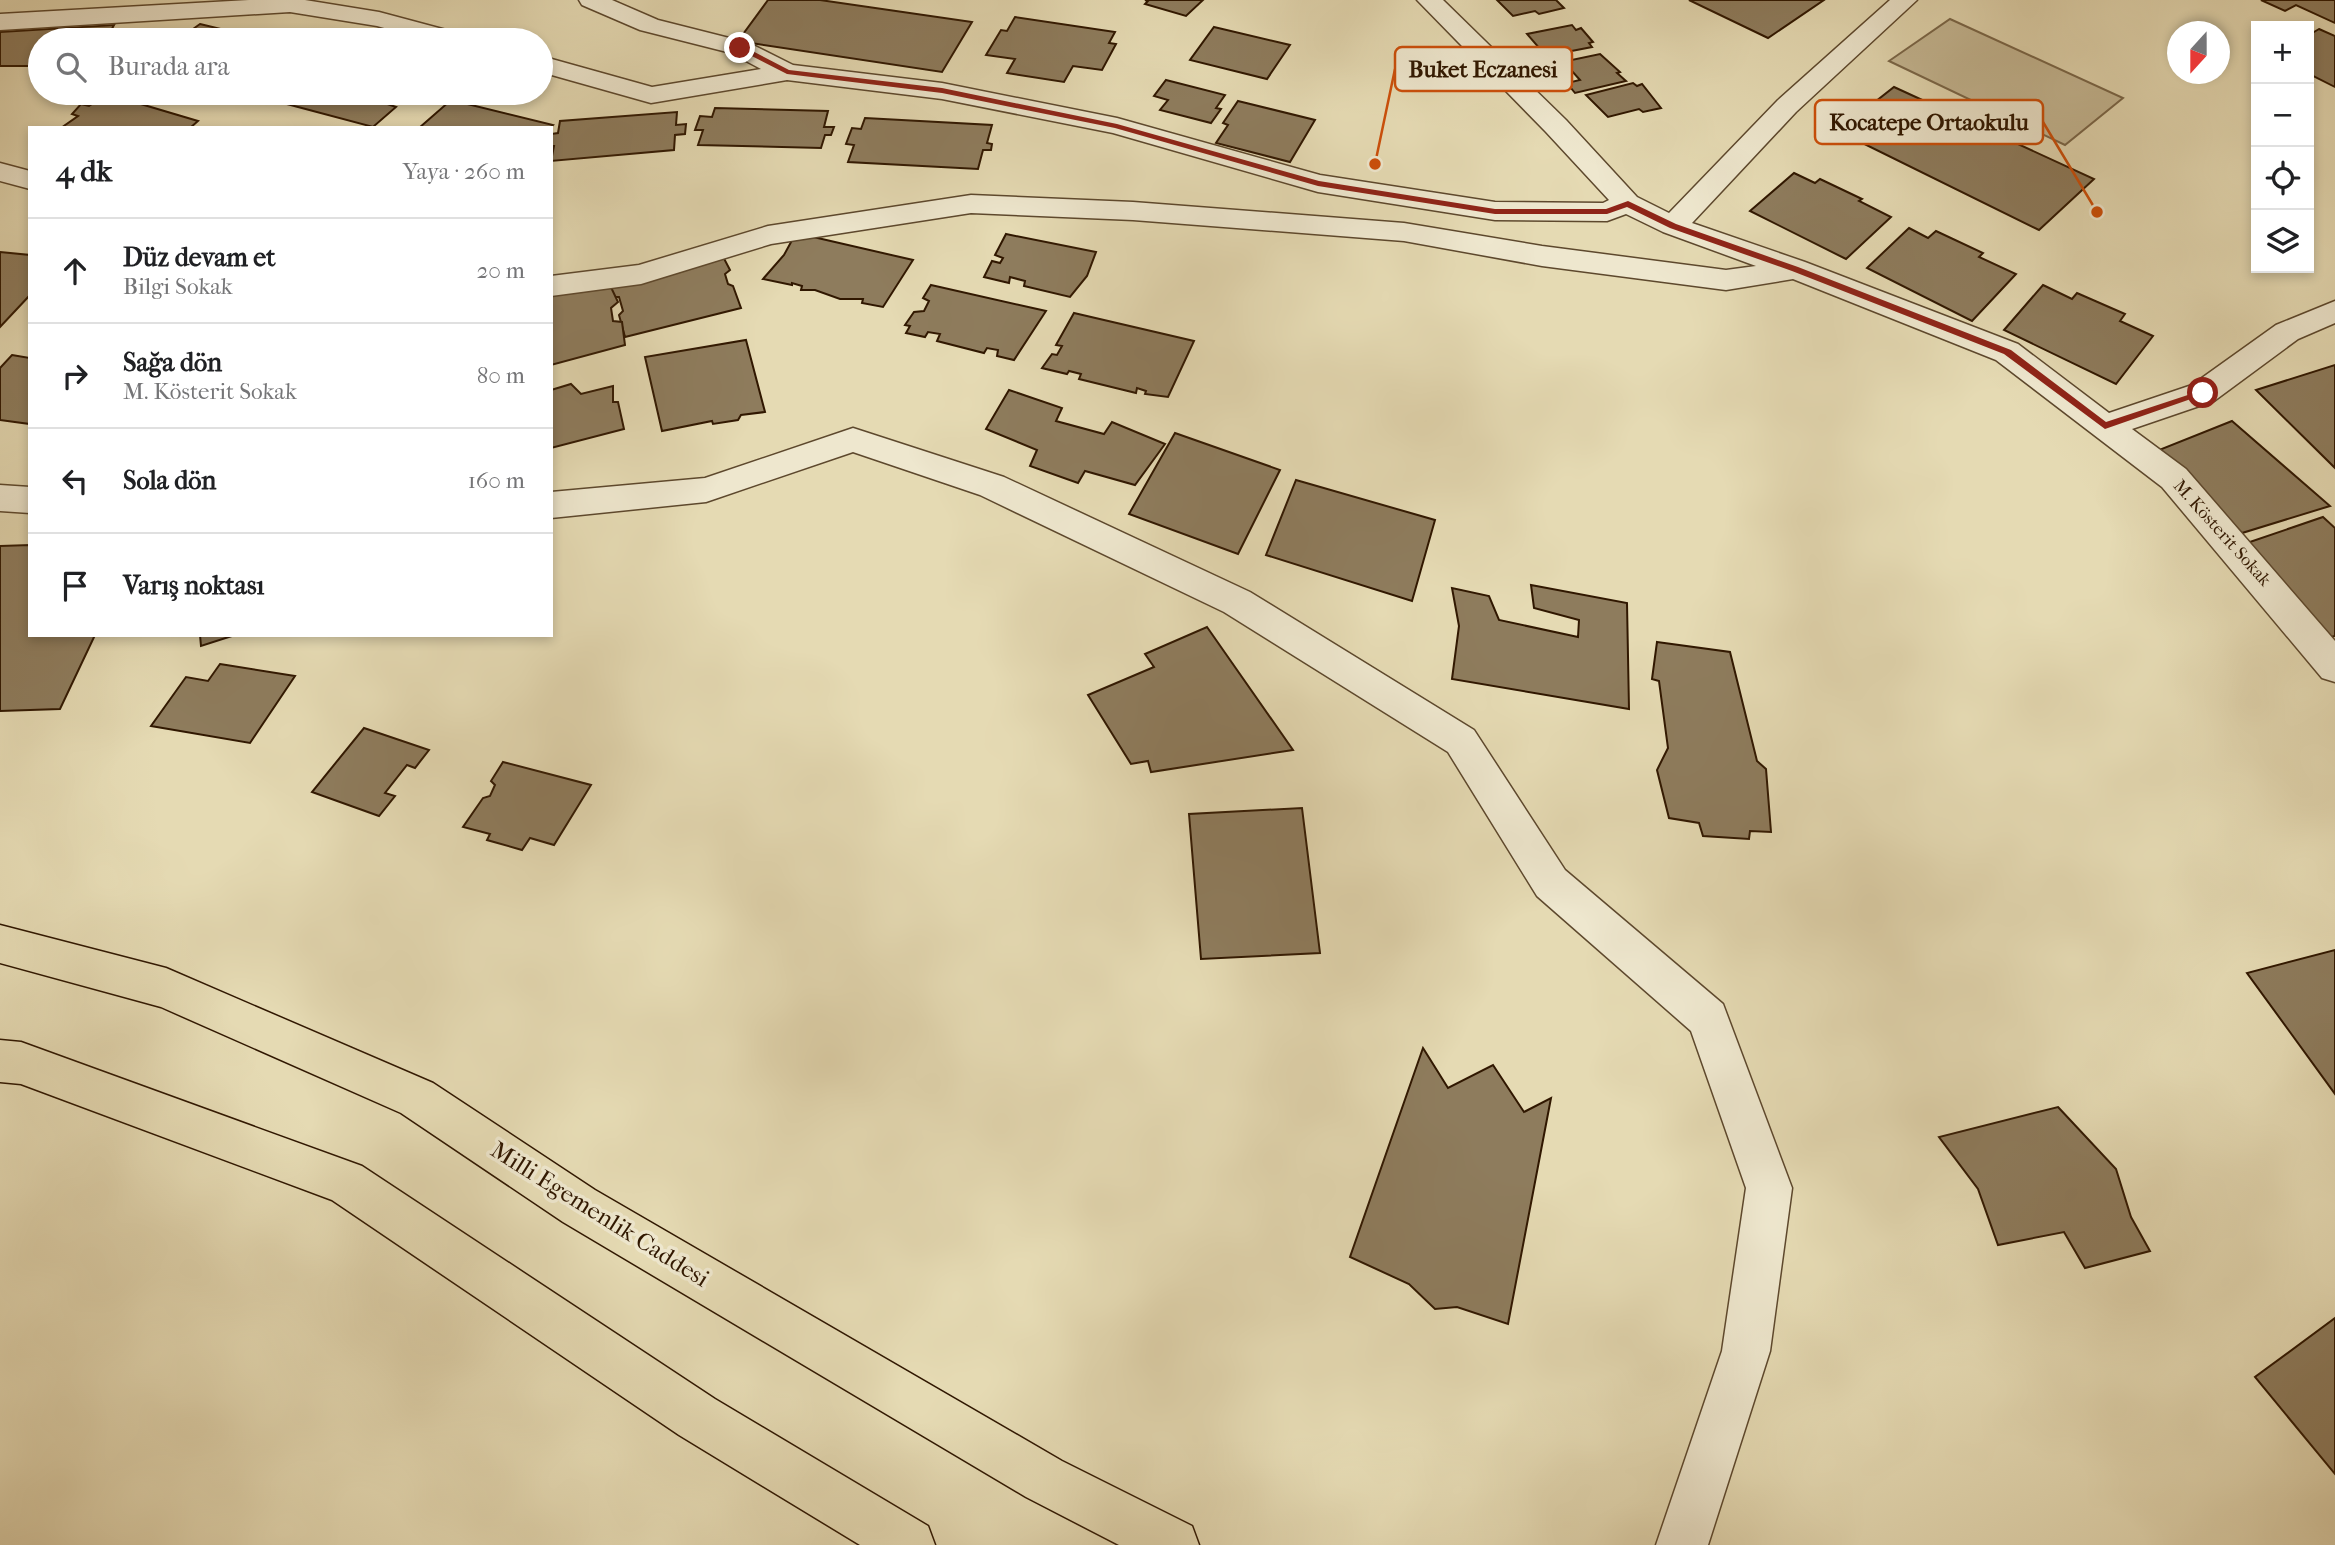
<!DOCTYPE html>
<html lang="tr">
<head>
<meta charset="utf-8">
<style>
  :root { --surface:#fff; --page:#f2f2f2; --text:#202124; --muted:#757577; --line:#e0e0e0 }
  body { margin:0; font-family:"IM FELL French Canon",serif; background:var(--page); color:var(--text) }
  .controls { position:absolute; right:21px; top:21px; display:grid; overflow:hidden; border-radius:0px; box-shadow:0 4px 10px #0003 }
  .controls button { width:63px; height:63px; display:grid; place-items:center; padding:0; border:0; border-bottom:2px solid var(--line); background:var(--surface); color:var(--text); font:35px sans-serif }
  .compass { position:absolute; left:2167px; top:21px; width:63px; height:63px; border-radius:50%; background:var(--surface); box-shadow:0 4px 10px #0003; rotate:201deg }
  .stop { position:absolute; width:21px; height:21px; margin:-16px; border:5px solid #8f2418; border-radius:50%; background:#fff }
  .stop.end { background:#8f2418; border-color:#fff; box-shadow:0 2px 7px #0008 }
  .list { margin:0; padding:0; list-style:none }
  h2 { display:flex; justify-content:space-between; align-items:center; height:91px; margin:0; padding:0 28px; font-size:30px }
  h2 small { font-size:23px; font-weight:400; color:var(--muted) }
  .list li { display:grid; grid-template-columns:46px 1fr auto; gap:21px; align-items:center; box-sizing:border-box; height:105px; padding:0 28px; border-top:2px solid var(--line) }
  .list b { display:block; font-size:26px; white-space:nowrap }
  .list p { margin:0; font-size:23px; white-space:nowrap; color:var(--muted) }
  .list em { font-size:23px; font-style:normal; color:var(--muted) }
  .icon { flex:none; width:38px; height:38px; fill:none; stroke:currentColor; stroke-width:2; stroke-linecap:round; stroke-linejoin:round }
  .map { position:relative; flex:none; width:2335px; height:1545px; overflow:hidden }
  .search { position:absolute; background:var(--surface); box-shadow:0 4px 10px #0003; left:28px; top:28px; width:525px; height:77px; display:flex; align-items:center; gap:18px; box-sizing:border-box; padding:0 24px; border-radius:38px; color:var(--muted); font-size:26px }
  .panel { position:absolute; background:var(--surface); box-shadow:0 4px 10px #0003; left:28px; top:126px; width:525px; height:511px; border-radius:0px }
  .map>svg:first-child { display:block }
  .green { fill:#c6b995; stroke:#7b684a; stroke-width:2 }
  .building { fill:#8e7c5d; stroke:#301700; stroke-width:2 }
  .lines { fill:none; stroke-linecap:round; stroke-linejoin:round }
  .street-casing { stroke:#5d482d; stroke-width:3 }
  .highway-casing { stroke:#301700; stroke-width:3 }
  .street { fill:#eee7ce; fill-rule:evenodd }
  .highway { fill:#e5dab3; fill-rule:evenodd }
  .route { fill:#8f2418 }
  .labels { text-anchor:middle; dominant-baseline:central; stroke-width:7; stroke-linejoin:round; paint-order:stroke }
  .far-street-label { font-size:18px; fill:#301700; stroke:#eee7ce }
  .near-street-label { font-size:24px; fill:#301700; stroke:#eee7ce }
  .leader { fill:none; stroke:#cc4f0a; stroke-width:2.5 }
  .callout-dot { fill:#cc4f0a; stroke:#eee7ce; stroke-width:2.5 }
  .callout { fill:#eee7ce; stroke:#cc4f0a; stroke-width:2.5 }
  .callout-label { font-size:23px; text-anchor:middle; font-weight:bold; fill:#301700 }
</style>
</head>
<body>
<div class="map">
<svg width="2335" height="1545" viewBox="0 0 2335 1545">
  <rect width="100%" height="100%" fill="#e5dab3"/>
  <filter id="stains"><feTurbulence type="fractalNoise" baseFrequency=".00286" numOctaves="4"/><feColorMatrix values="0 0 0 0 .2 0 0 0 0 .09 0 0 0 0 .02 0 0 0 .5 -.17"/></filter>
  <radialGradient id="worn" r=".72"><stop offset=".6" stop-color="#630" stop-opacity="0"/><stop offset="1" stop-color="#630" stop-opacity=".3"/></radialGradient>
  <polygon class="green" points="1950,19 2123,98 2065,145 1889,61"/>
  <g class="building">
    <polygon points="768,0 820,0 972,22 942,72 738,41"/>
    <polygon points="1145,0 1203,0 1186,16 1145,4 1148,1"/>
    <polygon points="1497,0 1556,0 1564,8 1539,14 1535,11 1513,16"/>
    <polygon points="1689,0 1824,0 1768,38"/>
    <polygon points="2261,0 2335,0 2335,23 2296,5 2285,11"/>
    <polygon points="1015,17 1115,32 1109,43 1116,44 1102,70 1073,66 1064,82 1007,73 1015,59 986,55 1001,30 1007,31"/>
    <polygon points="200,24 266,40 164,40 175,32 186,34"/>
    <polygon points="114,25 106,40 40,40 40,66 0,66 0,32"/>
    <polygon points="1572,25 1576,30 1581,28 1593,42 1589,43 1592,47 1546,56 1527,34"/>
    <polygon points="1214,27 1290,45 1267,79 1190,60"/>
    <polygon points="2319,29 2335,36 2335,87 2309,74 2309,35"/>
    <polygon points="1600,54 1620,72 1617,73 1626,81 1575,93 1567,83 1580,80 1572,71 1559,73 1554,68 1566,65 1562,62"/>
    <polygon points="1166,80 1225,95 1216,108 1221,109 1211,123 1160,110 1168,100 1154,96"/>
    <polygon points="1633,83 1637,86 1642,84 1661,108 1643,112 1639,109 1608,117 1586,95"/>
    <polygon points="1894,87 2094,179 2039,230 1838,131"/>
    <polygon points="276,93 401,93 387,104 396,107 373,127 268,99"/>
    <polygon points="107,94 198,121 190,128 61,128 78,116 72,114 81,104 89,106"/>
    <polygon points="451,100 553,125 550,128 419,128"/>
    <polygon points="1238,101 1315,120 1290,162 1216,143 1228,125 1223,123"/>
    <polygon points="715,108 828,111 824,127 834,127 831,135 825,135 821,148 698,145 703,130 695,130 700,116 712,117"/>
    <polygon points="677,112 676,125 686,124 685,134 675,135 674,150 551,161 554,146 551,146 551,134 558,133 560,121"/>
    <polygon points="865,118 992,125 987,143 992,144 991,150 983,150 978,169 848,162 854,145 846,144 852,128 861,129"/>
    <polygon points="1794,173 1815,183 1820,179 1862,199 1859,201 1891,217 1846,259 1750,211"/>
    <polygon points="1909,228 1928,238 1936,231 1983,253 1979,257 2016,274 1972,321 1867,268"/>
    <polygon points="796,233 913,260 883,307 862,303 863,299 840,299 815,290 801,290 802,286 792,283 792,285 763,279 784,255"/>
    <polygon points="1006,234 1096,252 1087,276 1070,297 1024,286 1025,281 1010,277 1009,283 984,277 992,261 1000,263 1003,258 995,255"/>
    <polygon points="718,247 730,270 725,274 728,284 733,286 741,308 625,337 619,315 623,311 619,297 614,297 606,276"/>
    <polygon points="0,252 30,255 30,295 0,327"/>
    <polygon points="608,281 618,302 611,308 613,321 622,322 625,345 551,365 551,295"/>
    <polygon points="931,285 1046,311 1014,360 997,356 998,350 987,348 984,353 937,341 940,334 928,332 925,337 906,333 910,326 905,325 914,312 924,311 929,301 923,298"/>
    <polygon points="2043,285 2072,299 2077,293 2125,314 2120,321 2153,336 2116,384 2004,330"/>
    <polygon points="1074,313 1194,341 1168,397 1145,394 1146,391 1137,388 1136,393 1079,379 1081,374 1069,371 1067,374 1042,368 1052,354 1057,355 1062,346 1056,345"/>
    <polygon points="746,340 765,412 741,415 738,420 713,424 712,421 662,431 645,357"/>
    <polygon points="12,355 30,358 30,424 0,420 0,368"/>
    <polygon points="2335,365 2335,468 2256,390"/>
    <polygon points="571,384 581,394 613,386 613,402 618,402 624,429 551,448 551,390"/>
    <polygon points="1009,390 1062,408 1056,421 1104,434 1112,422 1165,444 1135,485 1085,471 1078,483 1030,466 1037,450 986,429"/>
    <polygon points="2232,421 2330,506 2242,533 2159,450"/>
    <polygon points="1175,433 1280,470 1238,554 1129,514"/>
    <polygon points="1296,480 1435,520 1412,601 1266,555"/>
    <polygon points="2323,517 2335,528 2335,636 2331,637 2244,544"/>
    <polygon points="30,545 30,635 95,635 60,709 0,711 0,546"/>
    <polygon points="1531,585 1627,603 1629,709 1452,679 1459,626 1452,588 1489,596 1499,620 1578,637 1579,620 1534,608"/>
    <polygon points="1207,627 1293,750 1151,772 1148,761 1131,764 1088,695 1154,667 1145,654"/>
    <polygon points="200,635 235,635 201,646"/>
    <polygon points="1657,642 1730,652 1757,761 1766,769 1771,832 1750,831 1749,839 1703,836 1699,823 1669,818 1657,770 1668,748 1659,681 1652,679"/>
    <polygon points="220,664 295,676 250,743 151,726 186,677 208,681"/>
    <polygon points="364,728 429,750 415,768 407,765 385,793 395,796 379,816 312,792"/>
    <polygon points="503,762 591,785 554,845 530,838 522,850 487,840 490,834 463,827 483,798 490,796 495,785 491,781"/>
    <polygon points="1302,808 1320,953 1201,959 1189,814"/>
    <polygon points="2335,950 2335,1094 2247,973"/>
    <polygon points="1423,1048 1448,1088 1493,1065 1524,1112 1551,1098 1508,1324 1457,1307 1435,1309 1409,1284 1350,1257"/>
    <polygon points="2058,1107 2116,1169 2131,1217 2150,1251 2085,1268 2064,1232 1998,1245 1978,1189 1939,1137"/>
    <polygon points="2335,1318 2335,1474 2255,1377"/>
  </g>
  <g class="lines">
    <g class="street-casing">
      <g id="street">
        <polygon points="249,0 305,0 379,12 465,35 469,40 428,40 377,26 290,12 0,30 0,14"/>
        <polygon points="579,0 612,0 658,20 749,43 793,65 942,83 1117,118 1320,175 1495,202 1603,203 1609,200 1546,132 1417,0 1443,0 1566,120 1637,197 1669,213 1778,100 1890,0 1917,0 1796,112 1692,223 1805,262 2018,344 2109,413 2192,385 2276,325 2335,301 2335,323 2298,339 2214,401 2132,429 2186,469 2335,641 2335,682 2322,678 2162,487 1996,360 1793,279 1726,290 1542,266 1404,241 1133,220 971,213 771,244 641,284 551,296 551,276 639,265 768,226 971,195 1133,202 1404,223 1542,246 1726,270 1756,266 1663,232 1626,214 1607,221 1495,220 1318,192 1113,133 942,99 787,80 651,103 541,72 541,56 652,87 761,69 731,53 640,30 582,5"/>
        <polygon points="0,163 30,171 30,189 0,181"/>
        <polygon points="853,428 1004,477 1250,592 1474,730 1565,870 1723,1004 1792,1188 1770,1351 1708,1545 1656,1545 1722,1351 1746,1188 1691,1031 1537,896 1448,752 1224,612 980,495 853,452 706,502 551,518 551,492 705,478"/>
        <polygon points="0,485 30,487 30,513 0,511"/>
      </g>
    </g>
    <g class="highway-casing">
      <g id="highway">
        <polygon points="0,925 166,968 433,1083 595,1190 1062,1461 1192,1526 1199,1545 1119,1545 1026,1497 563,1222 401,1113 161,1007 0,963"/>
        <polygon points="0,1040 21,1042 362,1166 715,1399 928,1526 935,1545 860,1545 679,1435 332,1200 21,1084 0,1082"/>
      </g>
    </g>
    <use href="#street" class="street"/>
    <use href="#highway" class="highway"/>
  </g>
  <polygon class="route" points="738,46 743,46 789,70 942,88 1117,124 1319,181 1495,209 1606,209 1628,201 1676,224 1798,267 2011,350 2106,422 2203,390 2208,393 2105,429 2004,354 1792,271 1670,228 1627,207 1607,214 1495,214 1318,186 1115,128 942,93 787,74 738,49"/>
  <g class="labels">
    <g class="far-street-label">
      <text transform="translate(2222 533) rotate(48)">M. Kösterit Sokak</text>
    </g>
    <g class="near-street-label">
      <text transform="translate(600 1214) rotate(32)">Milli Egemenlik Caddesi</text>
    </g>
  </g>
  <path class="leader" d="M1375 164L1395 69M2097 212L2043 122"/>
  <g class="callout-dot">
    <circle cx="1375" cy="164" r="7"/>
    <circle cx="2097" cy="212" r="7"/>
  </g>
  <g class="callout">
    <rect x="1395" y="47" width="177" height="44" rx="7"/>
    <rect x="1815" y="100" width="228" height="44" rx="7"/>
  </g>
  <g class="callout-label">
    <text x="1483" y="77">Buket Eczanesi</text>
    <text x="1929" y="130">Kocatepe Ortaokulu</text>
  </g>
  <rect width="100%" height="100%" filter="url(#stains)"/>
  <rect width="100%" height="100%" fill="url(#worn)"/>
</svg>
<div class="controls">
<button>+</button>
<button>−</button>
<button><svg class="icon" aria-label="locate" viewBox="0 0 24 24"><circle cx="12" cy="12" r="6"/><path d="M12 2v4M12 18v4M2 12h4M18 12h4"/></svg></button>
<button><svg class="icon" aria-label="layers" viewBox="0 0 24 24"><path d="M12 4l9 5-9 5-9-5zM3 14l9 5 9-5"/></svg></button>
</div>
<svg class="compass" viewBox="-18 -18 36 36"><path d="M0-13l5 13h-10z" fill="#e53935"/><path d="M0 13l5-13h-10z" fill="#757577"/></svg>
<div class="stop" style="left:2203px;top:393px"></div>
<div class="stop end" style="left:740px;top:48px"></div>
<div class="search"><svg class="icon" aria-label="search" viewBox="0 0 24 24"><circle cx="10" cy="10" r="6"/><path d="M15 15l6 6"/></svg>Burada ara</div>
<section class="panel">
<h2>4 dk<small>Yaya · 260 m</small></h2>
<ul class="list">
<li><svg class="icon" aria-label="ahead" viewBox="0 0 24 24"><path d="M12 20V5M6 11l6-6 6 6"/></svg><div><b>Düz devam et</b><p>Bilgi Sokak</p></div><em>20 m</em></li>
<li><svg class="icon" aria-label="right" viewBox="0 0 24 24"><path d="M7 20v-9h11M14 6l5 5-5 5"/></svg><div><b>Sağa dön</b><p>M. Kösterit Sokak</p></div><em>80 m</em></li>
<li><svg class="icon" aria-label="left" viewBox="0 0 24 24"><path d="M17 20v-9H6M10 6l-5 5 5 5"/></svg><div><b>Sola dön</b></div><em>160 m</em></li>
<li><svg class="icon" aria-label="arrive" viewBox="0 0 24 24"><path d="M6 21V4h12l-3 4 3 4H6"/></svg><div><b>Varış noktası</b></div></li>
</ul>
</section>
</div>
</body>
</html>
